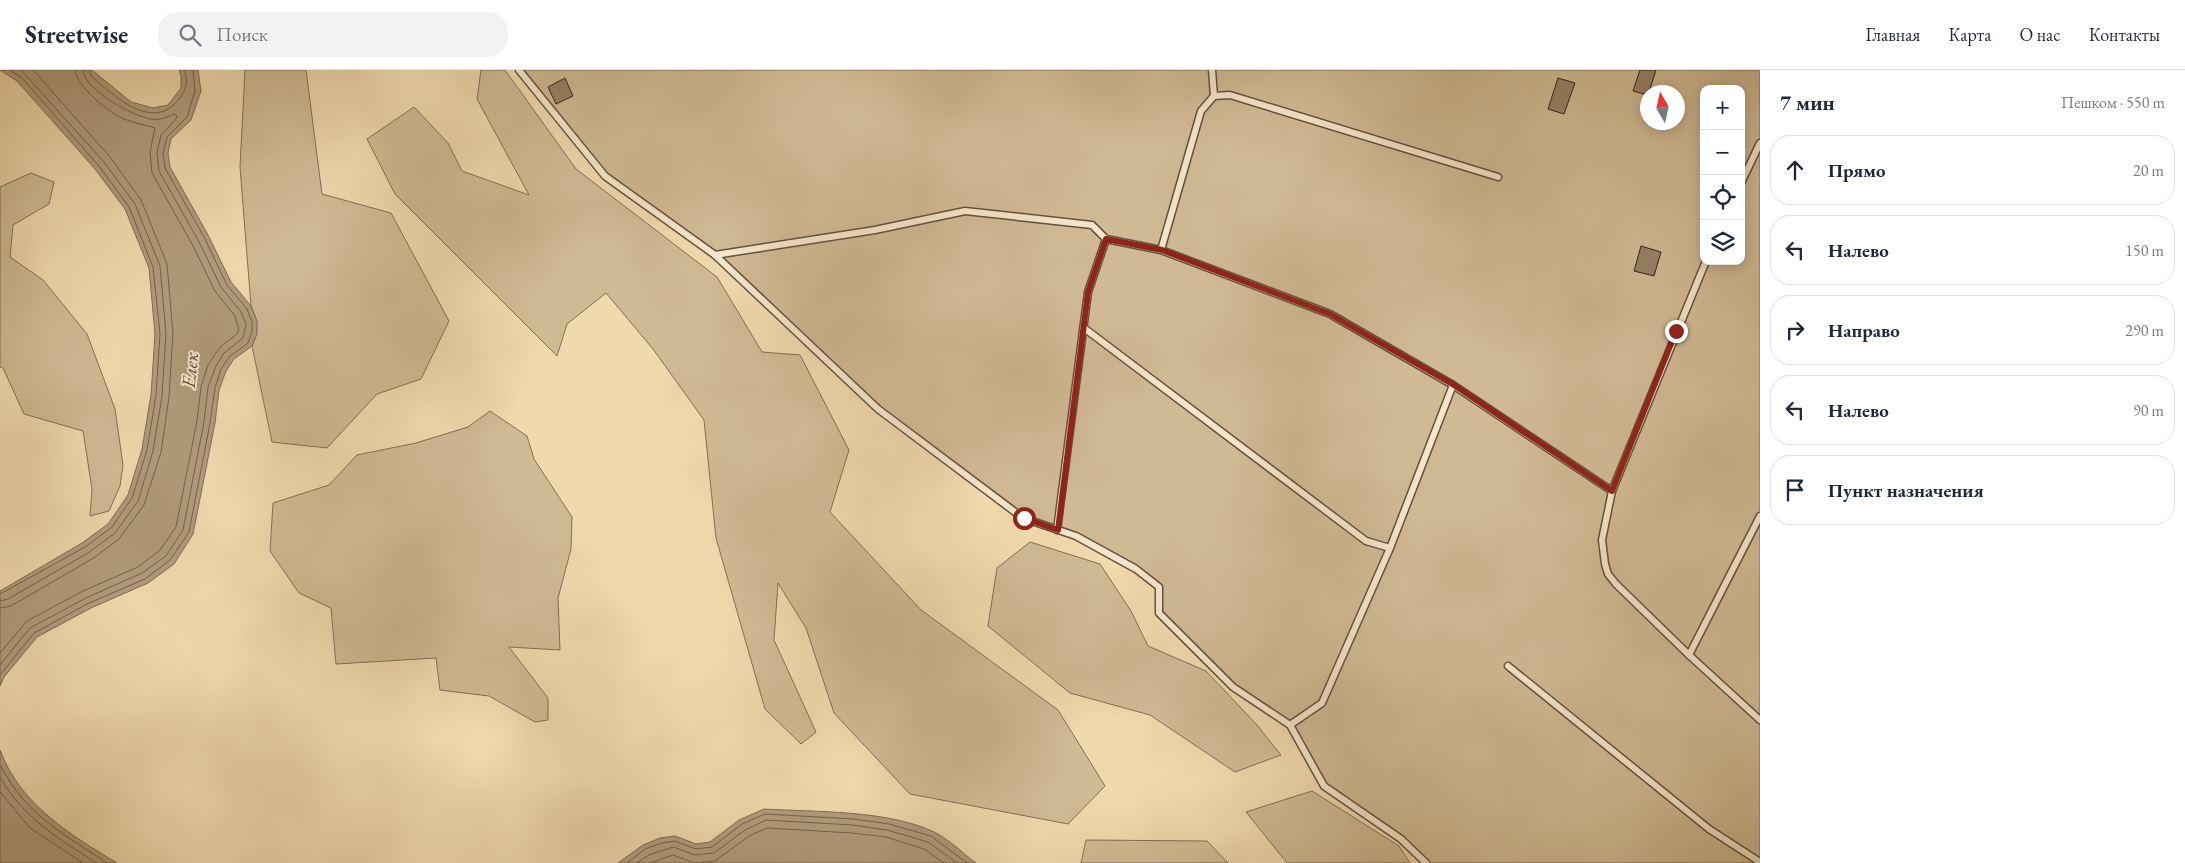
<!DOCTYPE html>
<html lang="ru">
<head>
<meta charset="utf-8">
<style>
  :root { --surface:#fff; --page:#f2f2f3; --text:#1f2937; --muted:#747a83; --line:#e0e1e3 }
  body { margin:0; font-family:"EB Garamond",serif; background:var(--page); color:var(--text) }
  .controls { position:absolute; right:15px; top:15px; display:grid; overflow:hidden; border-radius:10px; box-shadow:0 2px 12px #0003 }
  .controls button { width:45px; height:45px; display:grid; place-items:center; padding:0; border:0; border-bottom:1px solid var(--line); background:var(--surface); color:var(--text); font:25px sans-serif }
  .compass { position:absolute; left:1640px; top:15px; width:45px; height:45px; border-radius:50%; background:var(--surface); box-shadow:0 2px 12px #0003; rotate:351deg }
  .stop { position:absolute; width:15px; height:15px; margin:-11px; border:4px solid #8f2418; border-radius:50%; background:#fff }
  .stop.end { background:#8f2418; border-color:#fff; box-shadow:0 1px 5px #0008 }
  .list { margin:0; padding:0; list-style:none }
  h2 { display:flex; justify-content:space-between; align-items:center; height:65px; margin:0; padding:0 20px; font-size:21px }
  h2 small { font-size:16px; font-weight:400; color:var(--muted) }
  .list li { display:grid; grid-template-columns:32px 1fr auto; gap:15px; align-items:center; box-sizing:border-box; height:70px; margin:0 10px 10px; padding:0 10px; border:1px solid var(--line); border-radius:20px }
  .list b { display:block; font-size:19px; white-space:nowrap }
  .list em { font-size:16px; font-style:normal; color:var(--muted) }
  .icon { flex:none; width:28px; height:28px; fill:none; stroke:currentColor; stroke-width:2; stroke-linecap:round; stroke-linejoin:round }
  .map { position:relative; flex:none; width:1760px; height:793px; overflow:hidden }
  header { display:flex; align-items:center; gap:30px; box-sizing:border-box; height:70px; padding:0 25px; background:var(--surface); border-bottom:1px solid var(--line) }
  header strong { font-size:24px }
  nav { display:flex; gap:28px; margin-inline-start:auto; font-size:18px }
  .search { width:350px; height:45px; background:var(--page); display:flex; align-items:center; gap:12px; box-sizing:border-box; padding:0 18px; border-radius:20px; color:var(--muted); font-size:19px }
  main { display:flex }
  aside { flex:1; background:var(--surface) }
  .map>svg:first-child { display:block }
  .green { fill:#d0ba94; stroke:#836f56; fill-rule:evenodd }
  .water { fill:#b19b7b; stroke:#806b54 }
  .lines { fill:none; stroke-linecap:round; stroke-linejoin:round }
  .shore { stroke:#74604a; stroke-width:1 }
  .building { fill:#978266; stroke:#362419 }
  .lane-casing { stroke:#64513e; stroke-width:9 }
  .lane { stroke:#f5e6ca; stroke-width:6 }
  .route { stroke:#8f2418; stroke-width:6 }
  .labels { text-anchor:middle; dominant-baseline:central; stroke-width:4; stroke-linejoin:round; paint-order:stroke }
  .water-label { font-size:19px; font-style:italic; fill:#5b4836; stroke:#f5e6ca }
</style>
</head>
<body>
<header>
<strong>Streetwise</strong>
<div class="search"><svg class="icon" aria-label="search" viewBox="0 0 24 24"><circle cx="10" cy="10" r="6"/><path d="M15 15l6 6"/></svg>Поиск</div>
<nav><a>Главная</a><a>Карта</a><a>О нас</a><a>Контакты</a></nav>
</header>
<main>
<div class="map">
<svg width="1760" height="793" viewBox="0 0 1760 793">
  <rect width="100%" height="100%" fill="#f0d9ad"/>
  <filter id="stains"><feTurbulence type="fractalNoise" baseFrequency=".004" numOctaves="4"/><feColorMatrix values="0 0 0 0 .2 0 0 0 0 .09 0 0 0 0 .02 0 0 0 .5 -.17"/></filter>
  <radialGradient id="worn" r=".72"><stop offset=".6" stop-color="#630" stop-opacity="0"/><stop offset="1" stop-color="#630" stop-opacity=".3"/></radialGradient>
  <g class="green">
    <path d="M 245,0 L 306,0 L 322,124 L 391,143 L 449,251 L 421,309 L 377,324 L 327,378 L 272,372 L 252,276 C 259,260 258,252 251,236 L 240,97 Z"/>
    <polygon points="481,0 505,0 576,99 717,207 762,282 800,285 849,380 830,442 921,540 1058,640 1105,716 1068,754 910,724 834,643 806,558 778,513 774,570 816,662 801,674 765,639 716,468 704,350 653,279 606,223 567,254 557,286 395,124 367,69 414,37 448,73 462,101 529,125 477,29"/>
    <path d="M 519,0 L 1760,0 L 1760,793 L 1426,793 L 1401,769 L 1324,716 L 1290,655 L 1233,617 L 1159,543 L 1158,517 L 1136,499 L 1076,466 L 1023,448 L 878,339 L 715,185 L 605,106 ZM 1704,19 L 1741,19 L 1741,191 L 1704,191 ZM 1648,22 L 1678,22 L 1678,52 L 1648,52 Z"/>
    <polygon points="31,103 54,112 49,134 13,155 10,187 43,210 87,264 115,339 123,395 120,416 109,441 90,446 92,419 83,361 24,344 3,298 0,297 0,117"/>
    <polygon points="490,341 527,366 534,389 572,447 571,479 558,528 560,580 509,577 548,628 548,650 535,652 489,626 440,620 436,588 336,594 331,538 299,523 270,481 273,433 329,415 357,385 416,373 468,357"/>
    <polygon points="1030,472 1100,494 1131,541 1148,576 1206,601 1257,655 1281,685 1235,702 1150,645 1070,623 988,556 997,498"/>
    <polygon points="1312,721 1399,776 1410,793 1287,793 1246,742"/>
    <polygon points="1086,770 1207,771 1228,793 1081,793"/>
  </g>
  <g class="water">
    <polygon points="0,0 92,0 131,32 153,38 168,35 181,18 181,6 179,0 198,0 201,21 191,50 171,69 168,83 170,97 208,165 231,212 251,236 257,251 257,264 252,276 234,289 226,301 219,320 215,353 193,464 174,494 148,513 91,538 37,567 4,607 0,616 0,521 82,473 108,454 128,425 142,379 151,325 155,264 149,198 125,139 95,99 17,11"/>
    <path d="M 0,680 C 20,734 69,764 117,793 L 0,793 Z"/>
    <path d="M 764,739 C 816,742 885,740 932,761 C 948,768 962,783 976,793 L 618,793 L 643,775 L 660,768 L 675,766 L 696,774 L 710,772 L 739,750 Z"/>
  </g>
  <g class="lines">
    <g class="shore">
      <path d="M 89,0 L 91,6 C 114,26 153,63 179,29 C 186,20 189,11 184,0"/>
      <polyline points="0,524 85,477 112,457 132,428 147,380 156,325 160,264 153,197 129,137 99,96 21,7 9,0"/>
      <polyline points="0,531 8,529 88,483 115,463 138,431 153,381 162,326 166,264 160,196 135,134 104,92 21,0"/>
      <polyline points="0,538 11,536 92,489 119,469 144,435 161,382 169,327 173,264 167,194 141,130 110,87 33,0"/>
      <path d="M 0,583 L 27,551 L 83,521 L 138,497 L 160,480 L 176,457 L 197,351 L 201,317 L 208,295 L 220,277 L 237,264 L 239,260 L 235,246 L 215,221 L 192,174 L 152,103 L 150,82 L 155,58 C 145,55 134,53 124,49 C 109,43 76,16 75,0"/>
      <path d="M 0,595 L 30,558 L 86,528 L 142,503 L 166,486 L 183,460 L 204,352 L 208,317 L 216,296 L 224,283 L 243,268 L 246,254 L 241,242 L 221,217 L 198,170 L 159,101 L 157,83 L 161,65 L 176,49 L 177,46 L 174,44 C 168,47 158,51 151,49 C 133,46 84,20 83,0"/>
      <polyline points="0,605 34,563 89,533 145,509 170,490 189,462 210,353 215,318 221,299 229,287 248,273 252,262 252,252 247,239 227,215 204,167 165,98 163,83 167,67 187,47 195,21 193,0"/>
      <path d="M 0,695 C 27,746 61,762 107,793"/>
      <path d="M 0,707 C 24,749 57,767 96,793"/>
      <polyline points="0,722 30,758 83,793"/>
      <polyline points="627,793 645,779 662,773 675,771 696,779 712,777 742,754 765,744 853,749 889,754 931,766 967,793"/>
      <polyline points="637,793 649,785 673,777 695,785 714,783 745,760 766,750 852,755 887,760 928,772 957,793"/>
      <polyline points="650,793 673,785 694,793 715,791 749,766 767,758 852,763 886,767 924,779 944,793"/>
    </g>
  </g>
  <g class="building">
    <polygon points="1640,0 1656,0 1648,25 1633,21"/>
    <polygon points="565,8 573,26 556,34 548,17"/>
    <polygon points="1558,8 1575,13 1564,44 1548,39"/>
    <polygon points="1641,176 1661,182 1654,206 1634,201"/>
  </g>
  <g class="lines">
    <g class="lane-casing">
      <g id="lane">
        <polyline points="519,0 605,106 715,185 878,339 1023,448 1076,466 1136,499 1159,517 1159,543 1233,617 1290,655 1324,716 1401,769 1426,793"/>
        <polyline points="1212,0 1214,26"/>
        <polyline points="1741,113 1760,73"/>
        <polyline points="1161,180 1201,41 1214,26 1230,25 1498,107"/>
        <polyline points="715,185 875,160 965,141 1092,155 1106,169 1161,180 1330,244 1453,315 1612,421"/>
        <polyline points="1706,191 1612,421 1602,470 1605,494 1608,504 1616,514 1689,585 1760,650"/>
        <polyline points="1084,258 1366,471 1390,478"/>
        <polyline points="1057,460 1088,222 1106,169"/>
        <polyline points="1689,585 1760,446"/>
        <polyline points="1508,596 1709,759 1760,792"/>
        <polyline points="1290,655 1322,633 1390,478 1453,315"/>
      </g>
    </g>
    <use href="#lane" class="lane"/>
  </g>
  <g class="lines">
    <polyline class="route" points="1024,448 1058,460 1088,222 1106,169 1162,180 1330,244 1454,315 1612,421 1676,261"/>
  </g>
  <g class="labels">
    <g class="water-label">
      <text transform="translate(190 300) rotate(-84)">Елек</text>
    </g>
  </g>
  <rect width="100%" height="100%" filter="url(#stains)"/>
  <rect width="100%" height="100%" fill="url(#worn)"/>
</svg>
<div class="controls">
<button>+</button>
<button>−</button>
<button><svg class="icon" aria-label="locate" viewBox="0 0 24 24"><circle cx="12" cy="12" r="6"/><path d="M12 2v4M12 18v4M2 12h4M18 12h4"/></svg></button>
<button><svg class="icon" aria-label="layers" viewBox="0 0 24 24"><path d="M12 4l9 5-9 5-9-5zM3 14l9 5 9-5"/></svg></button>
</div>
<svg class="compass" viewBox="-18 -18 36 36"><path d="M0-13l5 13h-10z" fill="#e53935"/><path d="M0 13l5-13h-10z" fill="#747a83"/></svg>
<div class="stop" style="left:1024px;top:448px"></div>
<div class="stop end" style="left:1676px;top:261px"></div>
</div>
<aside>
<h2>7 мин<small>Пешком · 550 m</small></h2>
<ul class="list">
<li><svg class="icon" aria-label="ahead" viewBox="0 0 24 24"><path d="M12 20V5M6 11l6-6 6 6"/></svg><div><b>Прямо</b></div><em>20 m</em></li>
<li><svg class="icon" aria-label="left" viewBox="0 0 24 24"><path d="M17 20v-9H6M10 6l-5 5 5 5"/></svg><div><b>Налево</b></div><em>150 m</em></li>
<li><svg class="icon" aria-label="right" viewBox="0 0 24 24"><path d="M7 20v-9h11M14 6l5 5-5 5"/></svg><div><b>Направо</b></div><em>290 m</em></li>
<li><svg class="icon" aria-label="left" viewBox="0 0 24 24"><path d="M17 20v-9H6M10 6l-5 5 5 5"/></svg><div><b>Налево</b></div><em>90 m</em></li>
<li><svg class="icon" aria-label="arrive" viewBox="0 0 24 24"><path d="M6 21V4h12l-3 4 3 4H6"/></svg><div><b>Пункт назначения</b></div></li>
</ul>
</aside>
</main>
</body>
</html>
